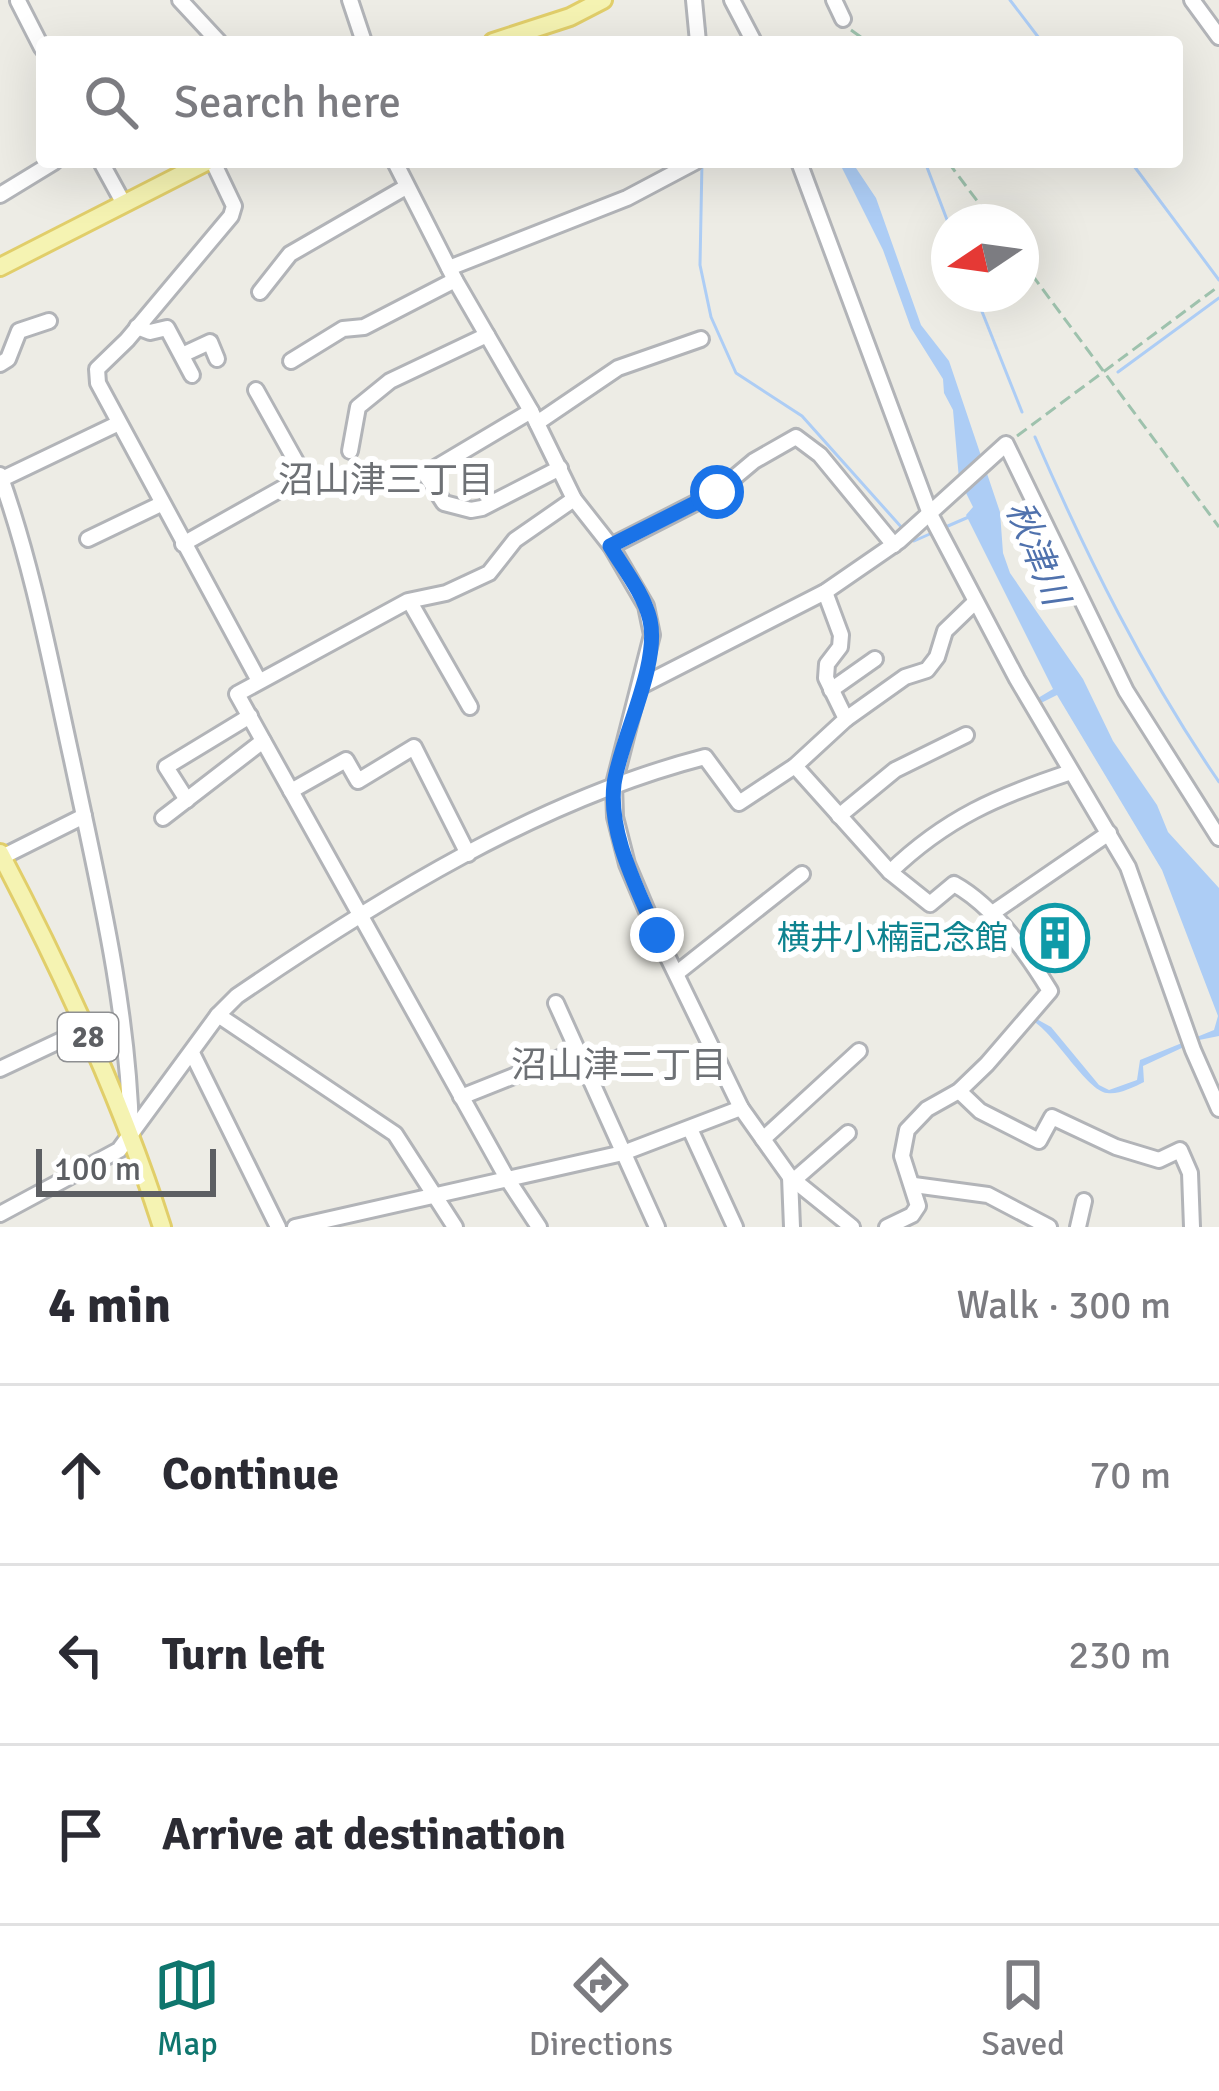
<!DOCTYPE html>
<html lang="en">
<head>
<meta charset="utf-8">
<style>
  :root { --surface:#fff; --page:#f7f7f7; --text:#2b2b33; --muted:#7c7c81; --line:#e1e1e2; --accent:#0f766e }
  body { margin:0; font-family:Signika,"Noto Sans JP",sans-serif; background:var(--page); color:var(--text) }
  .compass { position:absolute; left:931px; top:204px; width:108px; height:108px; border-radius:50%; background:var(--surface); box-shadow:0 12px 48px #0002; rotate:257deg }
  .scale { position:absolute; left:36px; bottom:30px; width:180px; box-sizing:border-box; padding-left:12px; border:6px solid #5d5f63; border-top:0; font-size:33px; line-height:42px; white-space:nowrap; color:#5d5f63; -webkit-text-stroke:9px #fff; paint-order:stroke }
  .stop { position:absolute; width:36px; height:36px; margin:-27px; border:9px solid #1a73e8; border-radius:50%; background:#fff }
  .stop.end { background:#1a73e8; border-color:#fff; box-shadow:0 3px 12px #0008 }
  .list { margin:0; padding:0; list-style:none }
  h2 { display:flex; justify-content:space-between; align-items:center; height:156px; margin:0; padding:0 48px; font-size:51px }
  h2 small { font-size:39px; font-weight:400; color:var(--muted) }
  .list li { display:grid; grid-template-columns:78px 1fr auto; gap:36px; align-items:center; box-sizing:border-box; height:180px; padding:0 48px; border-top:3px solid var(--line) }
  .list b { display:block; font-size:45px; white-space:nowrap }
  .list em { font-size:39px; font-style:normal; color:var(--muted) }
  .icon { flex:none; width:66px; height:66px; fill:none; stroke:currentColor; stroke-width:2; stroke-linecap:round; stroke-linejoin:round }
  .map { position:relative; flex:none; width:1219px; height:1227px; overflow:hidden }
  .search { position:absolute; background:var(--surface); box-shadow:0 12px 48px #0002; left:36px; right:36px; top:36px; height:132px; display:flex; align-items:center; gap:30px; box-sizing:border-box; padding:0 42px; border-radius:12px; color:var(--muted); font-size:45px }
  .sheet { height:696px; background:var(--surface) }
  nav { display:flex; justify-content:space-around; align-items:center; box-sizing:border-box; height:168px; border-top:3px solid var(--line); background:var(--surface); font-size:33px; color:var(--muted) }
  nav a { display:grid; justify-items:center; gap:6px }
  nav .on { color:var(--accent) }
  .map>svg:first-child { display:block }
  .water { fill:#adcdf5 }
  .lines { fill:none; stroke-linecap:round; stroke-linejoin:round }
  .stream { stroke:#adcdf5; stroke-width:3 }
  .minor-casing { stroke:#b2b4b8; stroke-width:20 }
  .major-casing { stroke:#e1ce6a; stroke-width:22 }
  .path { stroke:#9ec2ad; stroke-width:3; stroke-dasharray:12 6; stroke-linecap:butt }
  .minor { stroke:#fff; stroke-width:14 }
  .major { stroke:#f5f3b2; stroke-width:16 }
  .route { stroke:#1a73e8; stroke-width:15 }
  .labels { text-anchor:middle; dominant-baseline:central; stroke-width:12; stroke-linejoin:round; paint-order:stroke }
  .shield { fill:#fff; stroke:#8e8f92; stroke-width:3 }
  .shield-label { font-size:30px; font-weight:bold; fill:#5d5f63 }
  .culture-label { font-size:33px; fill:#0d838f; stroke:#fff; text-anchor:end }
  .neighbourhood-label { font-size:36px; fill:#6e7175; stroke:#fff }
  .water-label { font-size:36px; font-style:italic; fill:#5072ad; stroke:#fff }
</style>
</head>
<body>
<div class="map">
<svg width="1219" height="1227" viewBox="0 0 1219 1227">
  <rect width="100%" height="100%" fill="#edece5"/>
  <path class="water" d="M 839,162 L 852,162 L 876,198 L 921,325 L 949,361 L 1000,512 L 1003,553 L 1010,573 L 1083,679 L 1113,741 L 1157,805 L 1168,832 L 1219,888 L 1219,1036 L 1199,1040 L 1143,1066 L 1144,1082 C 1134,1087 1118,1095 1107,1093 C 1087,1091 1055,1034 1033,1021 L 1033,1017 L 1051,1027 L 1099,1085 L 1109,1090 L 1137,1080 L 1140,1060 L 1214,1030 L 1218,1016 L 1162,870 L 1057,695 L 1041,703 L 1038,698 L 1053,689 L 966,515 L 973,507 L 959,479 L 953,410 L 944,393 L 943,379 L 911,328 L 883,250 Z"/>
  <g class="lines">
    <g class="stream">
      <polyline points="1010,0 1042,42"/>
      <polyline points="705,42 705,28"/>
      <polyline points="702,162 700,265 711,317 736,373 802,416 903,529"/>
      <polyline points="925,162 949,225"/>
      <polyline points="1131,162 1219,280"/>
      <polyline points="975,294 1022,412"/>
      <polyline points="1118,372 1219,298"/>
      <path d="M 1035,437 C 1087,557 1145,674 1219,782"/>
      <polyline points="941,529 971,516"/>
      <polyline points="909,537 914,541 932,533"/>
    </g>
    <g class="minor-casing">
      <g id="minor">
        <polyline points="180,0 219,42"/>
        <polyline points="350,0 364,42"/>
        <polyline points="694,0 698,42"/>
        <polyline points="732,0 754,42"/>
        <polyline points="834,0 843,19"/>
        <polyline points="1192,0 1219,37"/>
        <polyline points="18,1 42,48"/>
        <polyline points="101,162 124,204"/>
        <polyline points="213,162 234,206 231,216 127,340 97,369 98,383 259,681"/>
        <polyline points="395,162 455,280 531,411 574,499 611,546 646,606 652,635 614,784 615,817 627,864 657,935 741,1108 790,1177 852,1227"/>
        <polyline points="799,162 930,514 1017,679 1128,867 1193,1050 1219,1109"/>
        <polyline points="0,195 54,162"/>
        <polyline points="449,268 627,198 695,162"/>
        <polyline points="260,292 290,254 406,187"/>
        <polyline points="137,327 150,332 167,328 192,375"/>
        <polyline points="182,355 210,342 217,359"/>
        <polyline points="291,361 343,329 364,327 455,280"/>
        <polyline points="0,364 8,359 19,331 49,321"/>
        <polyline points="531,411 425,474 444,503 471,510 482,508 560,468"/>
        <polyline points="537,423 618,368 701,339"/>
        <polyline points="350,451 358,407 390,381 487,335"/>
        <path d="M 0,475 C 33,567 51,665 72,760 C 98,883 128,1006 131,1132"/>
        <polyline points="0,480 117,424"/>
        <polyline points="88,539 161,504"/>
        <polyline points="183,544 304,476 256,390"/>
        <polyline points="611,546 717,492 754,461 796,437 820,455 894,545"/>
        <polyline points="410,602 470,707"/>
        <polyline points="641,686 825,592 899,541 1006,444 1126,691 1219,838"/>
        <polyline points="831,690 875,659"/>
        <polyline points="846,719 905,677 927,670 937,657 945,631 975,602"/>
        <path d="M 795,766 L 890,872 L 930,904 L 954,884 C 994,906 1027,953 1050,991 L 987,1064 L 959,1091 L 927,1109 L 907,1130 L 902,1156 L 918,1206 L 912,1215 L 887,1227"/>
        <polyline points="291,791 346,760 358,781 414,747 468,854"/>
        <polyline points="187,800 166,767 250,716"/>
        <polyline points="839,816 895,770 966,735"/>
        <polyline points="163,818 263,741"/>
        <polyline points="0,858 84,816"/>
        <path d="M 890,872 C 946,818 998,796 1071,772"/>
        <polyline points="991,914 1109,833"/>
        <polyline points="677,973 802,874"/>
        <polyline points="556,1003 657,1227"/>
        <polyline points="218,1015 395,1134 455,1227"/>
        <polyline points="192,1053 278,1227"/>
        <polyline points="0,1069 85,1029"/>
        <polyline points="959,1091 980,1111 1039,1141 1052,1117 1116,1147 1159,1160 1180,1150 1190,1173 1192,1227"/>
        <polyline points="461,1097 577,1051"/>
        <polyline points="690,1129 735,1227"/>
        <polyline points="763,1139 859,1051"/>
        <polyline points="790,1177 792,1227"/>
        <polyline points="794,1180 848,1133"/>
        <polyline points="914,1185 988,1195 1049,1227"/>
        <path d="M 0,1214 L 119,1150 L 218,1015 L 237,996 C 379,899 538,800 705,757 L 739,803 L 795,766 L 846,719 L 826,678 L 827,664 L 840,647 L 841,635 L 825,592"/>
        <polyline points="295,1227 623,1153 741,1108"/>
        <polyline points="539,1227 508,1180 237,694 408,601 446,593 489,573 515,540 574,499"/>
        <polyline points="1078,1227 1084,1201"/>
      </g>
    </g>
    <g class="major-casing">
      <g id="major">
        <polyline points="493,42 570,17 603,0"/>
        <polyline points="0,267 206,162"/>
        <path d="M 0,853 C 63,973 121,1098 162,1227"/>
      </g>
    </g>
    <g class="path">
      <polyline points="851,30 868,42"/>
      <polyline points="948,162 993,222"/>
      <polyline points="1021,260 1219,527"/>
      <polyline points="1017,436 1219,286"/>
    </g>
    <use href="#minor" class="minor"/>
    <use href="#major" class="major"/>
  </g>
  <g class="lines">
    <path class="route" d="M 657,935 C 638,889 608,835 614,784 C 621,737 660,665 650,620 C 644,594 624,569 610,546 L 717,492"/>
  </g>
  <defs>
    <g id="building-ring" transform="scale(3.45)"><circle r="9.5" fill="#fff" stroke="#0f9aa8" stroke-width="1.5"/><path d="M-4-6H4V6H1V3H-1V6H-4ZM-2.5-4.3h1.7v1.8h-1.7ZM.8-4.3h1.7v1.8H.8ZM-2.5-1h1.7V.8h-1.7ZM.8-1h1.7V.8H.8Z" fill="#0f9aa8"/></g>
  </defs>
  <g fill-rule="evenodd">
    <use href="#building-ring" x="1055" y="938"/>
  </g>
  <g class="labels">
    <rect class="shield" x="58" y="1013" width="60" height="48" rx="9"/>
    <g class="shield-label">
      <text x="88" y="1037">28</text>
    </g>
    <g class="culture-label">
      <text x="1008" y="938">横井小楠記念館</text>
    </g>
    <g class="neighbourhood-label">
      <text x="386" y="480">沼山津三丁目</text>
      <text x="619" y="1065">沼山津二丁目</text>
    </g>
    <g class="water-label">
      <text transform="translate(1037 553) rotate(68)">秋津川</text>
    </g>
  </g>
</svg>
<svg class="compass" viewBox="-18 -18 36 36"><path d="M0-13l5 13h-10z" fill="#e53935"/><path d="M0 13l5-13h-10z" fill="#7c7c81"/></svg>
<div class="scale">100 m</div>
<div class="stop" style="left:717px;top:492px"></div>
<div class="stop end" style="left:657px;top:935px"></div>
<div class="search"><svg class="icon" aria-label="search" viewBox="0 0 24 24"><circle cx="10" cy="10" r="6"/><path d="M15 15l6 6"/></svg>Search here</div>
</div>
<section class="sheet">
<h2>4 min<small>Walk · 300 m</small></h2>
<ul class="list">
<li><svg class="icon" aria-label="ahead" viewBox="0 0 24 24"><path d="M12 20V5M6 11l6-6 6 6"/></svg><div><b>Continue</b></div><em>70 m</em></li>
<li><svg class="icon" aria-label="left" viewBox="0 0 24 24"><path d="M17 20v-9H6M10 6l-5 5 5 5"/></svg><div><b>Turn left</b></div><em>230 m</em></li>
<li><svg class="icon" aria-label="arrive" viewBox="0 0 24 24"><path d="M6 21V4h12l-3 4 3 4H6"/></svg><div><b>Arrive at destination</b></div></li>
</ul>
</section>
<nav>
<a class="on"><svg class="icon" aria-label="map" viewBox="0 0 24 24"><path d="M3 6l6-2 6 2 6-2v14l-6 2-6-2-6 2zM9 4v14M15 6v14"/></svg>Map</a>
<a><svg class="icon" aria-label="directions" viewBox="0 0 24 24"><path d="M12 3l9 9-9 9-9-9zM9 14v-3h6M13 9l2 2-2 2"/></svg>Directions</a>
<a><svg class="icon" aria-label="saved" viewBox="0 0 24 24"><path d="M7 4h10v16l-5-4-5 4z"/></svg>Saved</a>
</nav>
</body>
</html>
